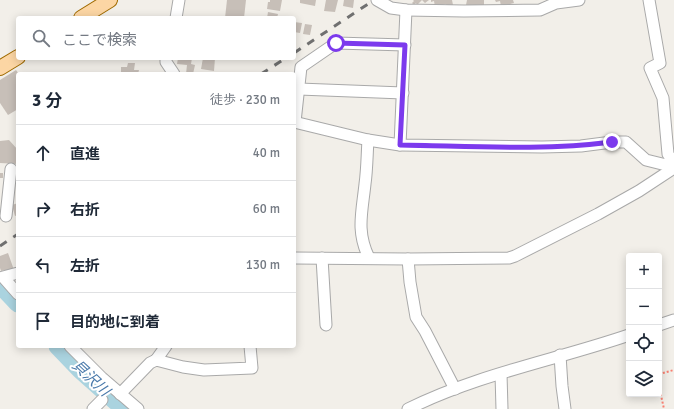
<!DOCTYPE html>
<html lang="ja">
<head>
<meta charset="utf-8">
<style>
  :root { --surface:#fff; --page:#f6f6f7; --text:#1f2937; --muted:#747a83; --line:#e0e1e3 }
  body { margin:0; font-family:Signika,"Noto Sans JP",sans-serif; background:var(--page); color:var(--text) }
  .controls { position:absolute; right:12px; bottom:12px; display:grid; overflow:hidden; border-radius:4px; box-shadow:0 2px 10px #0003 }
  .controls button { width:36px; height:36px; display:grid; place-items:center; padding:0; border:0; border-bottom:1px solid var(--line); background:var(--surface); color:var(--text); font:20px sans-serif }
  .stop { position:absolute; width:12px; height:12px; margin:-9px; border:3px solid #7c3aed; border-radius:50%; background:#fff }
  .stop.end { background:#7c3aed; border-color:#fff; box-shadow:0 1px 4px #0008 }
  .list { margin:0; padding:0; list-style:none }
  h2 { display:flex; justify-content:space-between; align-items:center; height:52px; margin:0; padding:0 16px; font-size:17px }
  h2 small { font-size:13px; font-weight:400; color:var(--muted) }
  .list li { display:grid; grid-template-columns:26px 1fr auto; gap:12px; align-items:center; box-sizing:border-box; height:56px; padding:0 16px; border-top:1px solid var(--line) }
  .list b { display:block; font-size:15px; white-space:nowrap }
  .list em { font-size:13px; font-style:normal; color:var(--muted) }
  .icon { flex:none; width:22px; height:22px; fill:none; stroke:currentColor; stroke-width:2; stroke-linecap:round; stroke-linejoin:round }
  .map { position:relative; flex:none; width:674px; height:409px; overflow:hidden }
  .search { position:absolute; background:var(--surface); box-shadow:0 2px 10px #0003; left:16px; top:16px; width:280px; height:44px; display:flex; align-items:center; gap:10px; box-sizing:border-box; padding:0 14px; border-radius:4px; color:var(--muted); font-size:15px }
  .panel { position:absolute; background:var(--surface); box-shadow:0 2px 10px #0003; left:16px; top:72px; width:280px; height:276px; border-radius:4px }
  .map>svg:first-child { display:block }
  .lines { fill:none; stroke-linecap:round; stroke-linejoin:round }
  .river { stroke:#aad3df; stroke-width:19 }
  .building { fill:#c7bfb8 }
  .minor-casing { stroke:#a9a9a9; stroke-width:13 }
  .major-casing { stroke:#a06b00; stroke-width:16 }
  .path { stroke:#fa8072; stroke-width:2; stroke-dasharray:2 2; stroke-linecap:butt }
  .minor { stroke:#fff; stroke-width:11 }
  .major { stroke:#fcd6a4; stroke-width:14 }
  .rail { stroke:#707070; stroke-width:3; stroke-dasharray:8 8; stroke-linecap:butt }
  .route { stroke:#7c3aed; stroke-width:5 }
  .labels { text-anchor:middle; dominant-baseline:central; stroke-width:4; stroke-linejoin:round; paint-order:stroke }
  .water-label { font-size:15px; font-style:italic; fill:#4a7aab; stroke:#fff }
</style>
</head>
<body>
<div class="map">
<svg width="674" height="409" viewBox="0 0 674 409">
  <rect width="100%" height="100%" fill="#f2efe9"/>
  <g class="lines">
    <g class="river">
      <polyline points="0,284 18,303"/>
      <polyline points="58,346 81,370 125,409"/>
    </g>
  </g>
  <g class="building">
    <polygon points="227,0 246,0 244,18 225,18"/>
    <polygon points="270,0 282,0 280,11 267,9 268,2 270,2"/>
    <polygon points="300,0 316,0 315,6 300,3"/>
    <polygon points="326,0 338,0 335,12 324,11"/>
    <polygon points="344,0 354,0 353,8 343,6"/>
    <polygon points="413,0 429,0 425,3 422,0 417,5 416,3 414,5 412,3 414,1"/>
    <polygon points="431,0 452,0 453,5 447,7 446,4 435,7 434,1 431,2"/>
    <polygon points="467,0 484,0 484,5 466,5"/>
    <polygon points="495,0 513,0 514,3 501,6 500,1 496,2"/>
    <polygon points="268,12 278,14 277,18 267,18"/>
    <polygon points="294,22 302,23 300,33 294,32"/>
    <polygon points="305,24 312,25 310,35 303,34"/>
    <polygon points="178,58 192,58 191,64 195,65 193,74 186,74 187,65 177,64"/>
    <polygon points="203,58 215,58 214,71 201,69"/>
    <polygon points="128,63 135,63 134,70 139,70 138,74 121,74 121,67 127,67"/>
    <polygon points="16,70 19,74 18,109 8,115 0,103 0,80"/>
    <polygon points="9,140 18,150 18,164 0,163 0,141"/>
    <rect x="0" y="173" width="3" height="5"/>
    <polygon points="18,203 18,215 15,216 12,205"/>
    <polygon points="8,253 14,270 5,273 4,270 1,271 0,268 0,256"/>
  </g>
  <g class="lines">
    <g class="minor-casing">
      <g id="minor">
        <polyline points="377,0 391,8 406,10 464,11 540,10 556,3 579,0"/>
        <polyline points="649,0 660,63 650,68 663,98 668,154 674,164"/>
        <polyline points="176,18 179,0"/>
        <polyline points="166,58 166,62 174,74"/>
        <polyline points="299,89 403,93"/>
        <polyline points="294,122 368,140 400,145 542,147 581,146 612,142 626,142 646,160 674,167"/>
        <polyline points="295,122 301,67 336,43 405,45"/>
        <path d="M 368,140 C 367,155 367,170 365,184 C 362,213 356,231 369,258"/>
        <polyline points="400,145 406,10"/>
        <polyline points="6,216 11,169"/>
        <polyline points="294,258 408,259 509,258 515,256 598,214 639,191 674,168"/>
        <polyline points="322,258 326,325"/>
        <polyline points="408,259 410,282 416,317 425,331 455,389"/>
        <polyline points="18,273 3,277 18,294"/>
        <polyline points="659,325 674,320"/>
        <polyline points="70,346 102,378 138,409"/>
        <polyline points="560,355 562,386 565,409"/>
        <polyline points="156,360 166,346"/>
        <polyline points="501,374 502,409"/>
        <polyline points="120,394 150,363 156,360 183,367 204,370 252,368 250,346"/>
        <polyline points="93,409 102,400"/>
        <path d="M 408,409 C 478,374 556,360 629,335"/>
      </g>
    </g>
    <g class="major-casing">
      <g id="major">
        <polyline points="81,18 110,0"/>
        <polyline points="0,68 18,57"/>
      </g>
    </g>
    <g class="path">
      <polyline points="659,374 674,370"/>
      <polyline points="659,386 664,409"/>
    </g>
    <use href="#minor" class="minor"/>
    <use href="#major" class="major"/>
    <g class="rail">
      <polyline points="294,53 374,0"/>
      <polyline points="261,74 286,58"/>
      <polyline points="0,246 18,234"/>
    </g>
  </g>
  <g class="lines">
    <path class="route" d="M 336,43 L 405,45 L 400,145 C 470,146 542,151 612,142"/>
  </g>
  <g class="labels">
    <g class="water-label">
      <text transform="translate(91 378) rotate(43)">貝沢川</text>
    </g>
  </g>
</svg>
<div class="controls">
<button>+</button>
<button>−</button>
<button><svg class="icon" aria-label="locate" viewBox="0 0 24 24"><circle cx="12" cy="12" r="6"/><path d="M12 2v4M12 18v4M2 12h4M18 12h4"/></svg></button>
<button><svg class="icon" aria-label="layers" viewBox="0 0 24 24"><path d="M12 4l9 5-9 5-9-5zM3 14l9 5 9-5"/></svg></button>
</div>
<div class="stop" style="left:336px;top:43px"></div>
<div class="stop end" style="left:612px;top:142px"></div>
<div class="search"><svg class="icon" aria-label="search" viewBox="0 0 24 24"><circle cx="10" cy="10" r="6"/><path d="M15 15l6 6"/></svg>ここで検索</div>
<section class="panel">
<h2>3 分<small>徒歩 · 230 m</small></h2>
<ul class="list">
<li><svg class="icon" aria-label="ahead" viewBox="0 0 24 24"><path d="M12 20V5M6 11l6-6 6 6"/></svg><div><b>直進</b></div><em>40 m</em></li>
<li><svg class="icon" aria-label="right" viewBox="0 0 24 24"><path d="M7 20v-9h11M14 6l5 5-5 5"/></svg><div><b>右折</b></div><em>60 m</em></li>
<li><svg class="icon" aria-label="left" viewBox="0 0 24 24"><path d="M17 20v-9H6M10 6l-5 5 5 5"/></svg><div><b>左折</b></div><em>130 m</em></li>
<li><svg class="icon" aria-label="arrive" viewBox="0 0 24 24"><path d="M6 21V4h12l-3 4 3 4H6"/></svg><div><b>目的地に到着</b></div></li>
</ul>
</section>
</div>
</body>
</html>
